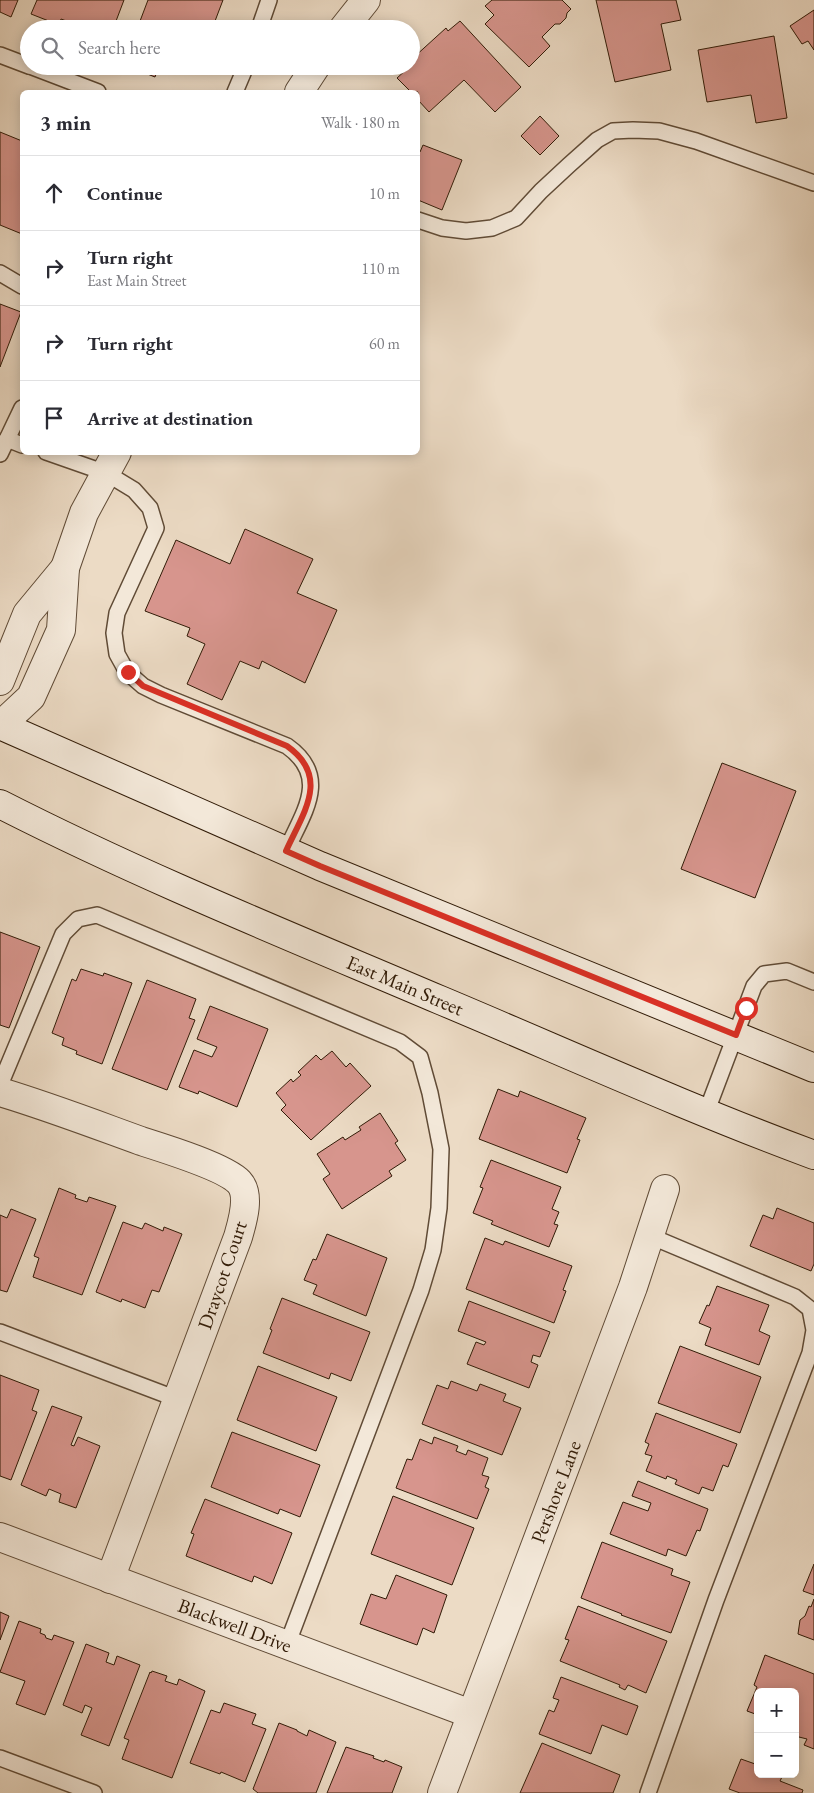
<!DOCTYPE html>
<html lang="en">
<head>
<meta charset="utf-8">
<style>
  :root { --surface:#fff; --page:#f2f2f3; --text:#2b2b33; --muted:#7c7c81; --line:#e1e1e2 }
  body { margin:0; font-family:"EB Garamond",serif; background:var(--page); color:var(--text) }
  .controls { position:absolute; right:15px; bottom:15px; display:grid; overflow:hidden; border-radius:8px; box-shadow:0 2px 12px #0003 }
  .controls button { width:45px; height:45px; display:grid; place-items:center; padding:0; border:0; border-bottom:1px solid var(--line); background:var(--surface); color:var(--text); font:25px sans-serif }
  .stop { position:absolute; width:15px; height:15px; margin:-11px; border:4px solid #d93025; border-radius:50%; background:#fff }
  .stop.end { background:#d93025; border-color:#fff; box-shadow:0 1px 5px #0008 }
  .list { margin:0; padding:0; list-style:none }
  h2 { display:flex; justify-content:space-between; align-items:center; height:65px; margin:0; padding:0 20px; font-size:21px }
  h2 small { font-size:16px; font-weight:400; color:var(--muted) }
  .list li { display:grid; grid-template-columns:32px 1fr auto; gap:15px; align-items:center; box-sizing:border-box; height:75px; padding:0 20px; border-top:1px solid var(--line) }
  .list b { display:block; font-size:19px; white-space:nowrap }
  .list p { margin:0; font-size:16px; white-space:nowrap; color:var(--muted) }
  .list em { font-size:16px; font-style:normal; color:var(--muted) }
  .icon { flex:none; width:28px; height:28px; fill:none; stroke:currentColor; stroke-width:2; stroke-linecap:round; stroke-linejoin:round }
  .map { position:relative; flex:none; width:814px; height:1793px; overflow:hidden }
  .search { position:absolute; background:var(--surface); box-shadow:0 2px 12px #0003; left:20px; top:20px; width:400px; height:55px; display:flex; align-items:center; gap:12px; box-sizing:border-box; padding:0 18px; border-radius:28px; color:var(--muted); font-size:19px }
  .panel { position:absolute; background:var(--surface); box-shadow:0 2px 12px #0003; left:20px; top:90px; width:400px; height:365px; border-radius:8px }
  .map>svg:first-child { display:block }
  .building { fill:#d7958d; stroke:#311b07 }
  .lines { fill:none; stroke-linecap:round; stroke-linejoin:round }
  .service-casing { stroke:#604b36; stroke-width:18 }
  .minor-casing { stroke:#604b36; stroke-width:30 }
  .secondary-casing { stroke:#311b07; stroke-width:30 }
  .service { stroke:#f3e8d9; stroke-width:15 }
  .minor { stroke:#f3e8d9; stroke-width:28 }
  .secondary { stroke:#f3e8d9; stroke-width:28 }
  .route { stroke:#d93025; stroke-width:6 }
  .labels { text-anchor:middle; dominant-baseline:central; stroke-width:5; stroke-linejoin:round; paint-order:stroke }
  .street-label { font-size:20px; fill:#311b07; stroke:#f3e8d9 }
</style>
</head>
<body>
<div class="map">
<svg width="814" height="1793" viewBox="0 0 814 1793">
  <rect width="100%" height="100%" fill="#ecdbc5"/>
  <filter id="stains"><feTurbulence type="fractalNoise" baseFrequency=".004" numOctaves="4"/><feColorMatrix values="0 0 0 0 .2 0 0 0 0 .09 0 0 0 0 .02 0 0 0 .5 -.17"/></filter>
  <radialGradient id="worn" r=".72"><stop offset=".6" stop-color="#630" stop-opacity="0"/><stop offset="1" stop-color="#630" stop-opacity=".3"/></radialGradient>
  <g class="building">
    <polygon points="0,0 18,0 11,17 0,12"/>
    <polygon points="37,0 124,0 113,29 76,29 77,25 61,19 59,25 31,14"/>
    <polygon points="148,0 223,0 212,29 137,29"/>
    <polygon points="492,0 562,0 571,9 567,13 566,18 560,24 555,24 542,37 550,46 529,67 485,24 494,15 485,6"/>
    <polygon points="596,0 676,0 681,20 661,24 671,70 615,82"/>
    <polygon points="814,10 814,50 808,41 802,44 790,26"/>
    <polygon points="460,21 521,87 495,112 464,80 429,112 418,100 418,92 411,92 397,78 416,61 413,58 446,28 448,31"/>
    <polygon points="774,36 787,118 756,123 751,95 707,102 698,50"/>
    <polygon points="127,66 159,66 155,77"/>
    <polygon points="540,116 559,136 540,155 521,136"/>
    <polygon points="0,132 22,141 22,234 0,225"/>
    <polygon points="423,145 462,160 442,210 418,200 418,151 420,152"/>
    <polygon points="0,304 21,312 0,367"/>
    <polygon points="245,529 313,559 297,593 337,610 305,683 262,661 259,669 240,661 222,700 187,684 205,644 187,636 190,628 145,611 176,540 230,564"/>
    <polygon points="722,763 796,791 755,898 681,869"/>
    <polygon points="0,932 40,947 9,1028 0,1025"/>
    <polygon points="81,969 103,976 104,973 132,983 102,1064 76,1054 77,1051 62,1045 64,1038 52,1033 72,979 76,981"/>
    <polygon points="147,980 196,999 189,1018 195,1020 167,1090 112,1069"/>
    <polygon points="210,1006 268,1029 237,1107 199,1091 198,1094 179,1087 194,1050 212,1057 217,1047 197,1039"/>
    <polygon points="332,1051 346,1067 350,1063 371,1086 311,1140 281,1110 286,1105 276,1093 291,1079 293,1082 301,1075 298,1072 316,1055 321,1060"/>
    <polygon points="498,1089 518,1097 520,1091 586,1118 577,1139 580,1140 567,1173 479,1139"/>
    <polygon points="380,1113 398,1141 395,1143 406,1160 389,1171 392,1176 342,1209 323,1179 330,1174 317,1154 343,1137 345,1140 361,1130 359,1127"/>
    <polygon points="491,1160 561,1187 552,1209 559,1212 554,1224 558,1225 549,1247 491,1224 493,1221 473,1213 483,1188 480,1187"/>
    <polygon points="59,1188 76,1195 75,1198 87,1202 89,1197 116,1206 82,1295 33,1277 39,1258 34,1256"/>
    <polygon points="777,1208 814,1223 814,1264 811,1271 750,1246 763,1215 773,1219"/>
    <polygon points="11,1209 36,1219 7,1292 0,1290 0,1215 7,1218"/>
    <polygon points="123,1222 142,1229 145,1223 163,1231 164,1227 182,1234 159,1292 152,1290 145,1308 122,1299 121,1302 96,1292"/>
    <polygon points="327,1234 387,1258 366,1316 313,1294 317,1285 304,1280 313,1259 316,1260"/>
    <polygon points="485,1238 503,1245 505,1241 572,1266 563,1290 566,1291 554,1323 466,1289"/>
    <polygon points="717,1286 769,1305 759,1331 770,1336 759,1365 705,1345 711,1328 699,1323 707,1305 709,1306"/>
    <polygon points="282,1298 370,1332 351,1381 331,1373 329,1379 263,1353 272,1330 270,1329"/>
    <polygon points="469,1301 550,1332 540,1357 533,1355 531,1362 538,1365 529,1388 467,1364 476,1342 484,1345 486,1342 458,1331"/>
    <polygon points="680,1346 761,1377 740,1433 658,1403"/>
    <polygon points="258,1366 337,1397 316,1451 237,1420"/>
    <polygon points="0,1375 39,1390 32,1410 37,1412 11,1480 0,1476"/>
    <polygon points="451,1381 477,1391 480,1384 506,1394 503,1401 521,1408 502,1455 422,1424 437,1385 448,1389"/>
    <polygon points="52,1406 82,1417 71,1445 74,1446 78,1437 100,1446 76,1508 59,1502 61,1494 49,1489 46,1496 21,1485"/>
    <polygon points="656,1413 737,1444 728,1467 723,1465 713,1491 702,1487 699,1494 675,1484 677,1480 667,1476 666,1479 646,1471 652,1456 645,1454 649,1444 645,1442"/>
    <polygon points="232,1432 320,1465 300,1517 280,1509 278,1514 211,1487"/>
    <polygon points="434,1437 458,1446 456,1451 466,1455 468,1450 488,1458 482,1475 489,1477 485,1487 489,1489 477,1519 396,1488 407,1459 412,1460 420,1439 432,1444"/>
    <polygon points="638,1481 708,1509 700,1531 697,1530 686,1556 668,1549 666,1556 610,1534 623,1502 648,1511 651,1503 632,1496"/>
    <polygon points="393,1496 474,1528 452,1585 371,1554"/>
    <polygon points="205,1499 292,1533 272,1584 254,1576 252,1582 186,1556 194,1534 191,1533"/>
    <polygon points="602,1542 673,1569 671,1575 690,1582 671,1633 621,1615 622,1614 581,1598"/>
    <polygon points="814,1564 814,1595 803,1591"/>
    <polygon points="396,1575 447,1595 434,1633 423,1628 417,1645 360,1624 371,1594 386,1599"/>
    <polygon points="814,1599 814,1640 798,1634 800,1620 805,1616 809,1606 811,1607"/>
    <polygon points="578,1606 667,1641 646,1693 628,1685 625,1690 619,1687 620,1685 560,1661 569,1640 565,1639"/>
    <polygon points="0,1612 9,1616 0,1640"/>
    <polygon points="19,1621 41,1629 40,1633 45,1635 46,1638 52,1640 54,1635 74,1642 45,1715 16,1704 25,1681 0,1672"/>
    <polygon points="86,1644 109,1653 106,1662 114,1665 117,1656 140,1665 109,1746 81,1735 92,1708 85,1705 82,1713 63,1705"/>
    <polygon points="765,1655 814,1674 814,1749 804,1745 807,1739 795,1736 795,1692 758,1692 758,1715 747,1711 757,1687 754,1685"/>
    <polygon points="152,1671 167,1676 165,1681 177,1685 179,1679 205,1691 172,1778 122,1759 129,1740 124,1738 150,1672 151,1673"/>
    <polygon points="561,1677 638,1706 627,1735 602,1725 591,1754 539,1734 549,1710 554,1712 559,1700 553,1698"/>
    <polygon points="224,1703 256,1714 252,1724 266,1729 245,1782 221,1772 220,1774 190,1763 211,1710 220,1713"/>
    <polygon points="279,1723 297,1730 297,1731 307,1736 309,1730 336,1742 316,1793 258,1793 253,1789"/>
    <polygon points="542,1743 620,1775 613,1793 520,1793"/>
    <polygon points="346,1747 374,1756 373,1758 384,1762 385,1760 402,1767 392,1793 327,1793"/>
    <polygon points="741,1759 758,1765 758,1774 783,1775 780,1781 803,1790 802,1793 740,1793 729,1789"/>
  </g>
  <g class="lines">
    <g class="service-casing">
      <g id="service">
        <polyline points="259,29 269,0"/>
        <polyline points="0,55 29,66"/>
        <polyline points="30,66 98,92"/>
        <polyline points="235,92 246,66"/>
        <polyline points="418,220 442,228 466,231 492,228 516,218 541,191 569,165 597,140 613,131 633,130 659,131 696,141 814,183"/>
        <polyline points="0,273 22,286"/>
        <polyline points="7,439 22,445"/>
        <path d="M 46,452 L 106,473 L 134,490 L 150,508 L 156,528 L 117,613 L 114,633 L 117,654 L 127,672 L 143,686 L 161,695 L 287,746 C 331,777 303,813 286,851"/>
        <polyline points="0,454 22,408"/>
        <polyline points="0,1085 63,934 78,919 97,915 400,1042 420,1057 430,1093 441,1149 439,1208 433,1250 421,1290 287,1645"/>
        <polyline points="706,1113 754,986 764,974 787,971 814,982"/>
        <polyline points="0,1332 177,1399"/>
        <polyline points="0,1758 94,1793"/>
        <polyline points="648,1793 716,1600 810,1353 814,1330 810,1309 795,1297 650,1236"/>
      </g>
    </g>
    <g class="minor-casing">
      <g id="minor">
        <polyline points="343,29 366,0"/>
        <polyline points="299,92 316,66"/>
        <polyline points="0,681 27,614 65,568"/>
        <polyline points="1,725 31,697 61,630 65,568 84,513 117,452"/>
        <path d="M 0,1092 C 47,1106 94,1124 141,1141 C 163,1148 225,1167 239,1182 C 251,1195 242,1223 238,1237 L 110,1579"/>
        <path id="s1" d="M 0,1537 L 471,1714"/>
        <path id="s2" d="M 442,1793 L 633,1287 L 665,1189"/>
      </g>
    </g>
    <g class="secondary-casing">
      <g id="secondary">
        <polyline points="0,725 320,866 814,1068"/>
        <path id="s3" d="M 0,804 C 143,877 292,937 440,1000 C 564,1052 687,1108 814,1155"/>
      </g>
    </g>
    <use href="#service" class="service"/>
    <use href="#minor" class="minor"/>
    <use href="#secondary" class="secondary"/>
  </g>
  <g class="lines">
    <path class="route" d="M 128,672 L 143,686 L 287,746 C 331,777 303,813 286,851 L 320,866 L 736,1035 L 746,1008"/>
  </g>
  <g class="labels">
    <g class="street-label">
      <text stroke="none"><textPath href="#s3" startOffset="444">East Main Street</textPath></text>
      <text transform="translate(222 1275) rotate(-71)">Draycot Court</text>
      <text stroke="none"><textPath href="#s2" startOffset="322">Pershore Lane</textPath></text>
      <text stroke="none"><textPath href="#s1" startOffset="251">Blackwell Drive</textPath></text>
    </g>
  </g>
  <rect width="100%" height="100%" filter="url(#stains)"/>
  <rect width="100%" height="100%" fill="url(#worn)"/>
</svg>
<div class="controls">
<button>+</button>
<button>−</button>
</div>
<div class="stop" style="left:746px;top:1008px"></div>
<div class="stop end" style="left:128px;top:672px"></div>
<div class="search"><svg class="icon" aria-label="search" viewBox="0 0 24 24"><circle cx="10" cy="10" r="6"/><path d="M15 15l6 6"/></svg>Search here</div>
<section class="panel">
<h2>3 min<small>Walk · 180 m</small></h2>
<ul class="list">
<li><svg class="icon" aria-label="ahead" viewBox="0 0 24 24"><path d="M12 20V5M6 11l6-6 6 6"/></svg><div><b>Continue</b></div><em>10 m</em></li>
<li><svg class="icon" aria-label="right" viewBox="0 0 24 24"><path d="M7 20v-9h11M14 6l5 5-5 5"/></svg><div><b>Turn right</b><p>East Main Street</p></div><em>110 m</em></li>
<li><svg class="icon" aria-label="right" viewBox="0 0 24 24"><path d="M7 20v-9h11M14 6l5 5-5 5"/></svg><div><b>Turn right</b></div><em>60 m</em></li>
<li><svg class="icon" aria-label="arrive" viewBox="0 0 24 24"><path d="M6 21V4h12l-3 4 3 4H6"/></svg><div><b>Arrive at destination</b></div></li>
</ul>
</section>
</div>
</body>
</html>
